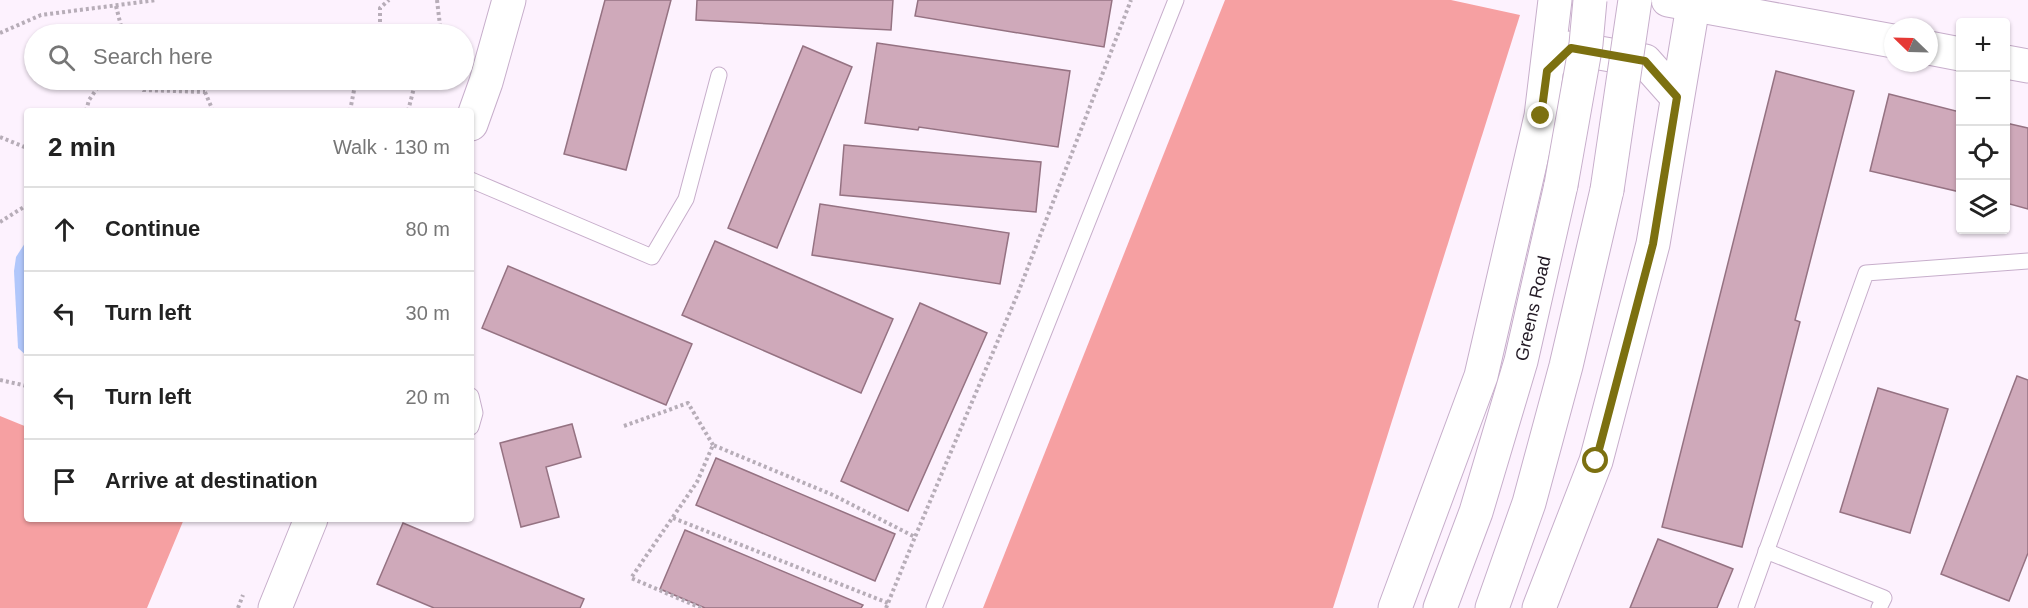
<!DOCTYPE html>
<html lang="en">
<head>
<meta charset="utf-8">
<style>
  :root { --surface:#fff; --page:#f6f6f6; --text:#222; --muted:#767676; --line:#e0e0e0 }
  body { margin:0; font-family:Arial,sans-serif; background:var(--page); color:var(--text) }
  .controls { position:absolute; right:18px; top:18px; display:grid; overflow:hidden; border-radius:6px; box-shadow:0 2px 4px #0004 }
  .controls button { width:54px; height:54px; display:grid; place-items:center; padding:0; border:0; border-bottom:2px solid var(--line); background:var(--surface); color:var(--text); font:30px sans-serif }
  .compass { position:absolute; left:1884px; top:18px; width:54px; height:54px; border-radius:50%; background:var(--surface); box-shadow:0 2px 4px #0004; rotate:293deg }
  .stop { position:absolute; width:18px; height:18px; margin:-14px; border:4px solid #7c7010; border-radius:50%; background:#fff }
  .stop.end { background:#7c7010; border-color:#fff; box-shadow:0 2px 6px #0008 }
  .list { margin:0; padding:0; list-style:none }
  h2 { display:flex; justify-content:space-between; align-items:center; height:78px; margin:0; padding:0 24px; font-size:26px }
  h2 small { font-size:20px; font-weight:400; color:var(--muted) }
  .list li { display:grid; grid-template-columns:39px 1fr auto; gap:18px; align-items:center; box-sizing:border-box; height:84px; padding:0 24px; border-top:2px solid var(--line) }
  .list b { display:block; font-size:22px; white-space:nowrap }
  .list em { font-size:20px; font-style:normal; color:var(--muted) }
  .icon { flex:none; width:33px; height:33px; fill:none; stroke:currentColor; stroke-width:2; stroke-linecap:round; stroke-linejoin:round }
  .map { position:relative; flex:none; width:2028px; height:608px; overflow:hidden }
  .search { position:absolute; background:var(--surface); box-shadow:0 2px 4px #0004; left:24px; top:24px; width:450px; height:66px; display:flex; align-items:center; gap:15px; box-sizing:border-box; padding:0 21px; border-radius:33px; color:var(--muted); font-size:22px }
  .panel { position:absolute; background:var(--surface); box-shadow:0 2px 4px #0004; left:24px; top:108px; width:450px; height:414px; border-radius:6px }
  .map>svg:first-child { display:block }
  .forest { fill:#f6a0a2 }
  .water { fill:#b1c7fb }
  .building { fill:#cfa9ba; stroke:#957282; stroke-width:1.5 }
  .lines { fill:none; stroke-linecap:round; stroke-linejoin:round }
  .service-casing { stroke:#c7aecb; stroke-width:17 }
  .tertiary-casing { stroke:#c7aecb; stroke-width:35 }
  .secondary-casing { stroke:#c7aecb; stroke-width:35 }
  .path { stroke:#b7adb8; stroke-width:4; stroke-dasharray:3 3; stroke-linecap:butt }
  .service { stroke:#fff; stroke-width:15 }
  .tertiary { stroke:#fff; stroke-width:33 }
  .secondary { stroke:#fff; stroke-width:33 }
  .secondary-bridge-casing { stroke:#c7aecb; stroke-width:35; stroke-linecap:butt }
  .secondary-bridge { stroke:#fff; stroke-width:33 }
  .route { stroke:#7c7010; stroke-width:8 }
  .labels { text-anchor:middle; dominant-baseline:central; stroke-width:5; stroke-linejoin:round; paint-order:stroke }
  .street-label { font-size:18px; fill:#231a25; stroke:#fff }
</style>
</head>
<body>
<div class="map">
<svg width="2028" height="608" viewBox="0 0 2028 608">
  <rect width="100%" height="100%" fill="#fdf2fe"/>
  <g class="forest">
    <polygon points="1225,0 1451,0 1520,15 1333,608 983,608"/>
    <polygon points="0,416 27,427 27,519 184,519 147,608 0,608"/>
  </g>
  <polygon class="water" points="27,240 27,356 18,348 14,271 16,257"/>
  <g class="building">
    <polygon points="605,0 671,0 626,170 564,154"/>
    <polygon points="697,0 893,0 891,30 696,20"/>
    <polygon points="918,0 1112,0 1104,47 915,16"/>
    <polygon points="877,43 1070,71 1058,147 919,127 918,130 865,123"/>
    <polygon points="803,46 852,67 777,248 728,228"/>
    <polygon points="1776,71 1854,91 1795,320 1800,322 1742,547 1662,527"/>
    <polygon points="1889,94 1960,112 1960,192 1870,171"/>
    <polygon points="2006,123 2028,128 2028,209 2006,203"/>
    <polygon points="844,145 1041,162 1036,212 840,195"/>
    <polygon points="820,204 1009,233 1000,284 812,255"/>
    <polygon points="715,241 893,319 861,393 682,315"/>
    <polygon points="508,266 692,344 666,405 482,328"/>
    <polygon points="920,303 987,333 908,511 841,481"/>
    <polygon points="2017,376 2028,380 2028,553 2009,601 1941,574"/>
    <polygon points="1878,388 1948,409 1910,533 1840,512"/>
    <polygon points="572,424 581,457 546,467 559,517 521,527 500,443"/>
    <polygon points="716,458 895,534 875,581 696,505"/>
    <polygon points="403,523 584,599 580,608 434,608 377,584"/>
    <polygon points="685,530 863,605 861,608 705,608 660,589"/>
    <polygon points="1658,539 1733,569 1717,608 1630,608"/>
  </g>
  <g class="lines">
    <g class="service-casing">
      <g id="service">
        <polyline points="471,180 652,257 686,199 719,75"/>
        <polyline points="471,396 475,413 471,427"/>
        <polyline points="1766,551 1884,598 1879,608"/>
        <polyline points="934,608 1176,0"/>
        <polyline points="1746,608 1866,273 2028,261"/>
      </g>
    </g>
    <g class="tertiary-casing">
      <g id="tertiary">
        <polyline points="1668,0 1893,41"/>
        <polyline points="1929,48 1960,54"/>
        <polyline points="2006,62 2028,66"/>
        <polyline points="471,124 486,82 509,0"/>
        <polyline points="275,608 311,519"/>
      </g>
    </g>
    <g class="secondary-casing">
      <g id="secondary">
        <polyline points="1562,57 1571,48 1645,61 1677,97"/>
        <polyline points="1395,608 1481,376 1541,116 1555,0"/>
        <path id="s1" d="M 1440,608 L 1476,512 L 1521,361 L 1561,185"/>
        <polyline points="1492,608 1529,503 1566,366 1607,190"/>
        <polyline points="1539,608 1596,461 1653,244 1694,0"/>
      </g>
    </g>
    <g class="path">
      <polyline points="437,0 441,34"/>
      <polyline points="116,6 123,34"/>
      <polyline points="0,33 41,15 157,0"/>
      <polyline points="316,34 327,34"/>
      <polyline points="380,34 380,8 389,0"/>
      <polyline points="128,80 143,90 205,92"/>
      <polyline points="204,80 205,92 213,111"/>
      <polyline points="86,111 89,100 103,80"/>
      <polyline points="350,111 356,80"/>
      <polyline points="408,111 416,80"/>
      <polyline points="0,137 27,148"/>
      <polyline points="0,222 27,205"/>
      <polyline points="0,380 27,386"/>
      <polyline points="624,426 688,403 713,445"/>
      <polyline points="673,518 888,603"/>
      <polyline points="238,608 243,595"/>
      <polyline points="701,608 631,578 697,482 713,445 833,495 915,537 1018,293 1131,0"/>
      <polyline points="886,608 915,537"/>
    </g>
    <use href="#service" class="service"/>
    <use href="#tertiary" class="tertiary"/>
    <use href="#secondary" class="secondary"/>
    <g class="secondary-bridge-casing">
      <g id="secondary-bridge">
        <polyline points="1561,185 1586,44 1590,0"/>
        <polyline points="1607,190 1635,0"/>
      </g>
    </g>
    <use href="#secondary-bridge" class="secondary-bridge"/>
  </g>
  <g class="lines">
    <polyline class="route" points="1541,116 1547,71 1571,48 1645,61 1677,97 1653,244 1596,461"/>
  </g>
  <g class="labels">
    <g class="street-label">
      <text stroke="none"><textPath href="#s1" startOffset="314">Greens Road</textPath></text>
    </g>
  </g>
</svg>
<div class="controls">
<button>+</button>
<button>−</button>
<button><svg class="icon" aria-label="locate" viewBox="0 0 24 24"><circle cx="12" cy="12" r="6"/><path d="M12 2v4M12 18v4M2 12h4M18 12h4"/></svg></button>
<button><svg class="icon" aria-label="layers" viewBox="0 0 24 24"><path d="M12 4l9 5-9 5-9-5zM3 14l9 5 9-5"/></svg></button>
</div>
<svg class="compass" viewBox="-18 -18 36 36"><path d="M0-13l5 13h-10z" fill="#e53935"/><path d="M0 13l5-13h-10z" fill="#767676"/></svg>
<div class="stop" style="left:1596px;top:461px"></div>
<div class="stop end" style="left:1541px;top:116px"></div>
<div class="search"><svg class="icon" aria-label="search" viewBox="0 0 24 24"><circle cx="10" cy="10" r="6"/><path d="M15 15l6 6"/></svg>Search here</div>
<section class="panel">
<h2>2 min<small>Walk · 130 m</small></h2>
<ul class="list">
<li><svg class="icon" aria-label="ahead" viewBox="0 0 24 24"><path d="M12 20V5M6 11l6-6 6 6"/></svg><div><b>Continue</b></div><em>80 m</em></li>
<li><svg class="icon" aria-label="left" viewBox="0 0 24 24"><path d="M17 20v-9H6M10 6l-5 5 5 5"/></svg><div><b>Turn left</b></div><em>30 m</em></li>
<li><svg class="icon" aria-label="left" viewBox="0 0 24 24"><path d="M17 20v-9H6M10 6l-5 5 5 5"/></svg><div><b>Turn left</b></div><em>20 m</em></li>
<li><svg class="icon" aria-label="arrive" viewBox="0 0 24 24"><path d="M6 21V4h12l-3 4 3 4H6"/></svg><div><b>Arrive at destination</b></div></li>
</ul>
</section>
</div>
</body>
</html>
